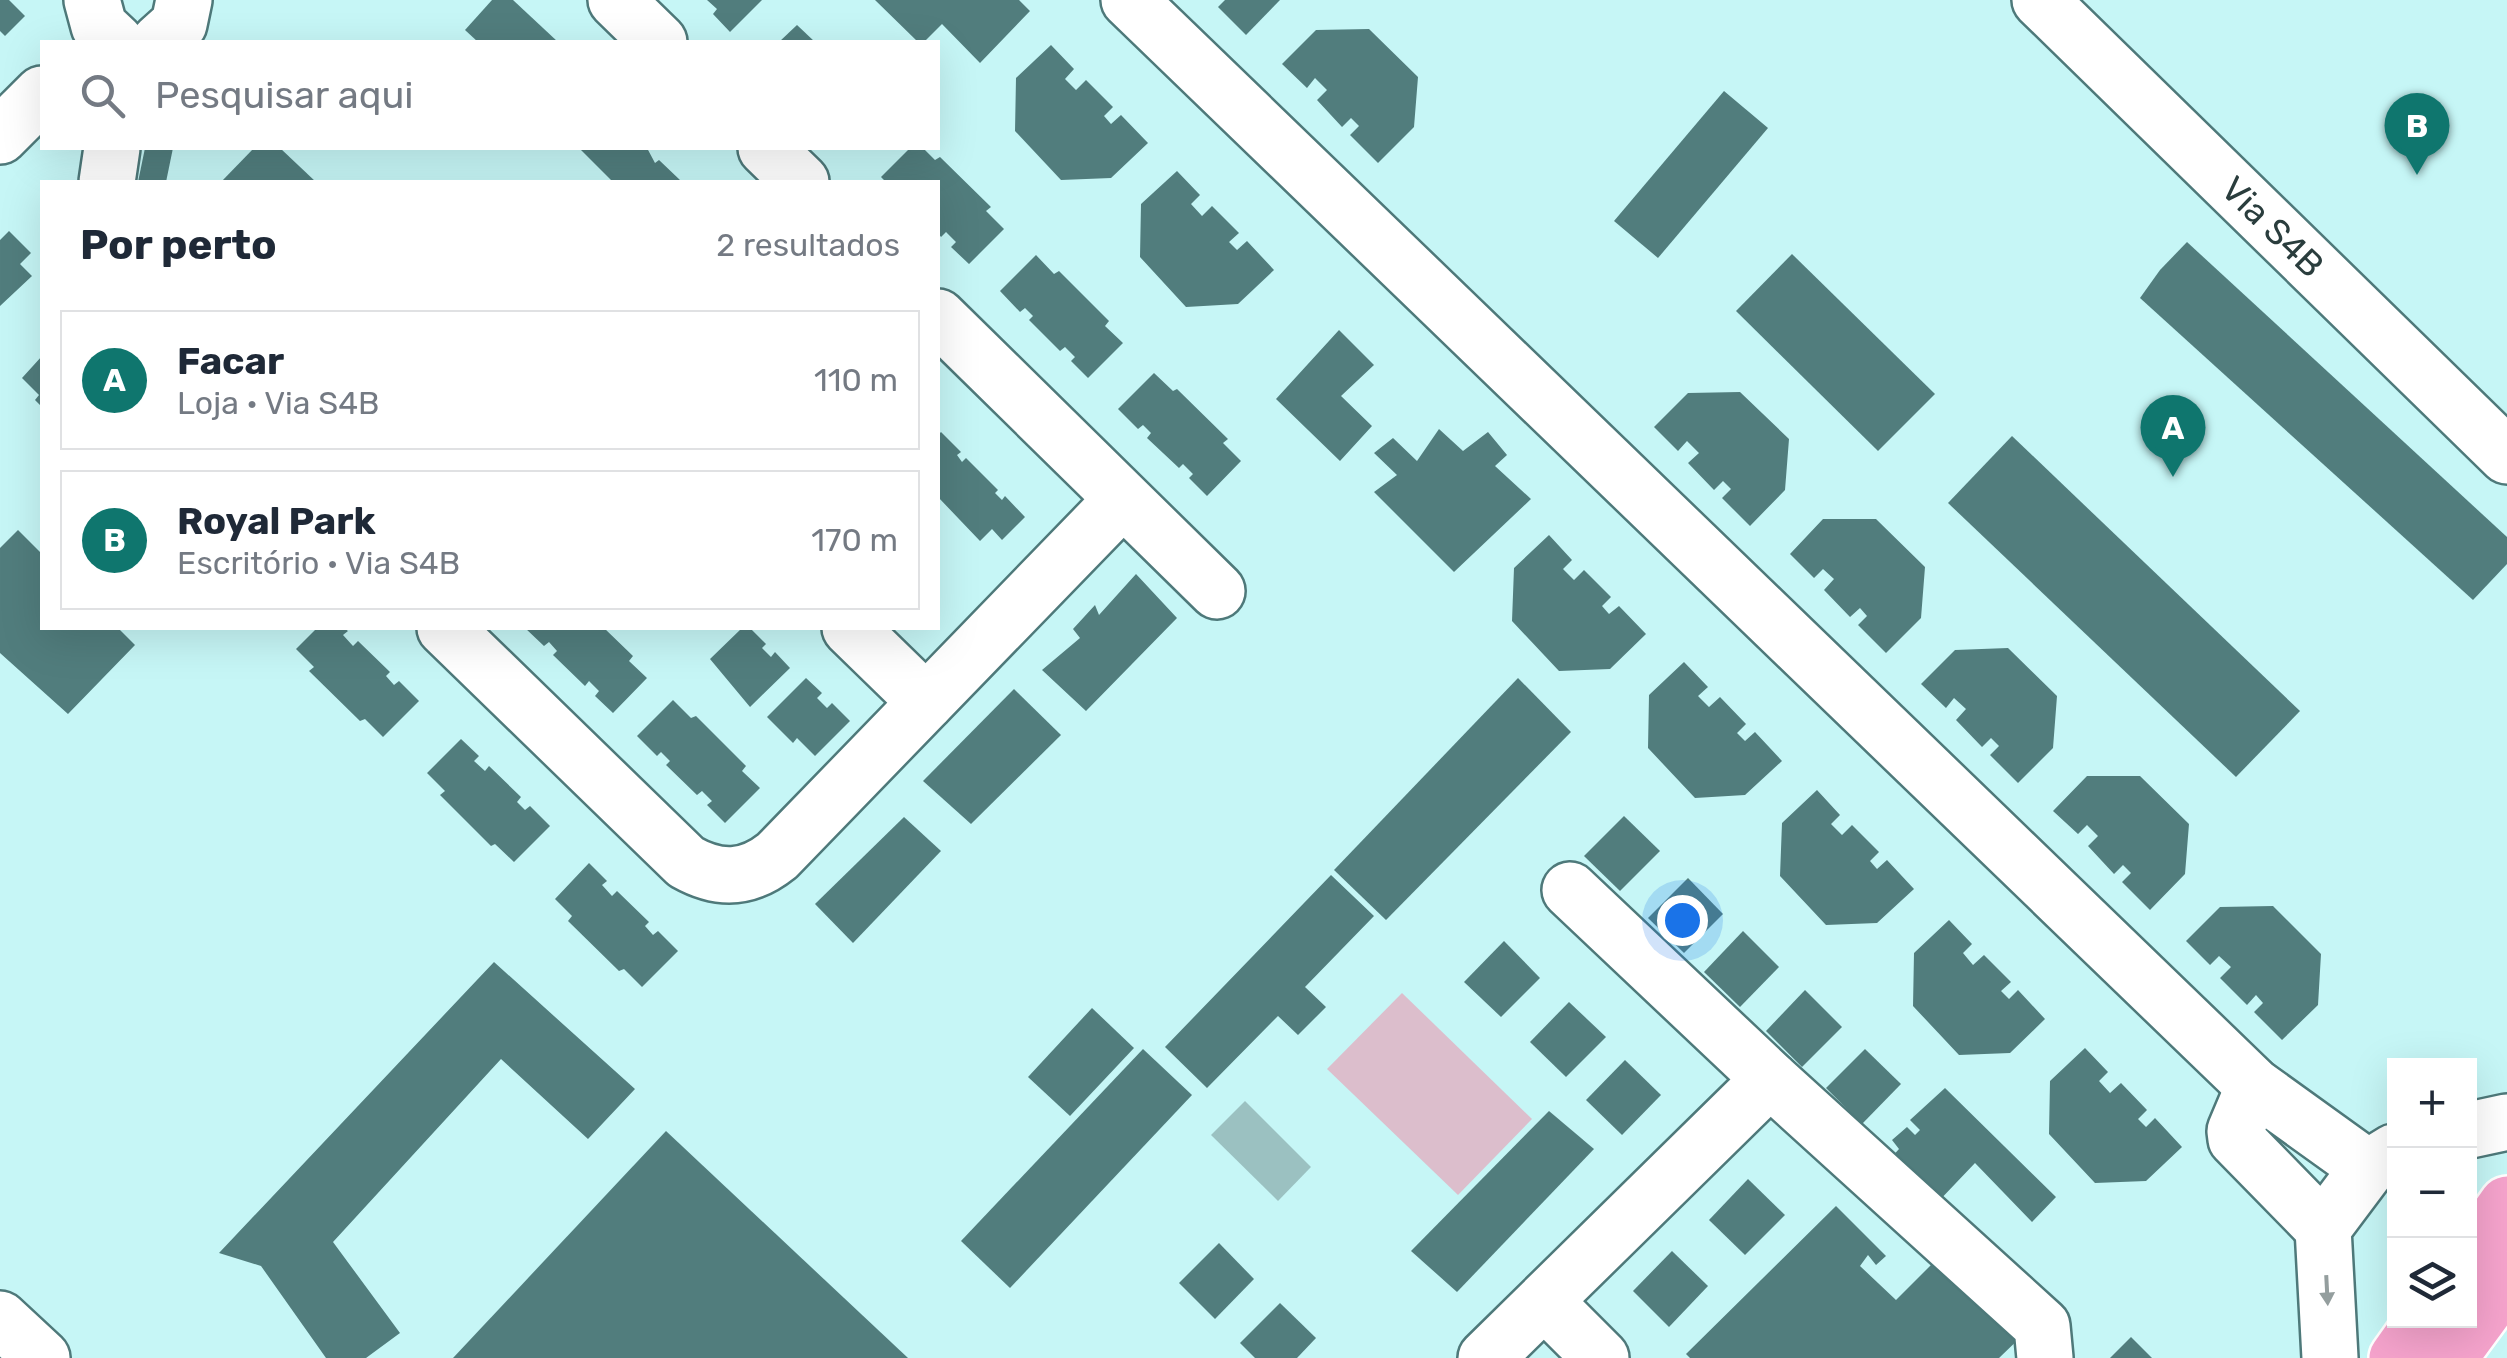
<!DOCTYPE html>
<html lang="pt">
<head>
<meta charset="utf-8">
<style>
  :root { --surface:#fff; --page:#f2f2f3; --text:#1f2937; --muted:#747a83; --line:#e0e1e3; --accent:#0f766e }
  body { margin:0; font-family:Rubik,sans-serif; background:var(--page); color:var(--text) }
  .controls { position:absolute; right:30px; bottom:30px; display:grid; overflow:hidden; border-radius:0px; box-shadow:0 10px 40px #0002 }
  .controls button { width:90px; height:90px; display:grid; place-items:center; padding:0; border:0; border-bottom:2px solid var(--line); background:var(--surface); color:var(--text); font:50px sans-serif }
  .you { position:absolute; left:1682px; top:920px; width:35px; height:35px; margin:-25px; border:8px solid #fff; border-radius:50%; background:#1a73e8; box-shadow:0 0 0 15px #1a73e833 }
  .badge { display:grid; place-items:center; width:65px; height:65px; border-radius:50%; background:var(--accent); color:#fff; font-size:32px; font-weight:700 }
  .pin { position:absolute; translate:-50% -82px; filter:drop-shadow(0 2px 5px #0008) }
  .pin::after { content:''; position:absolute; top:52px; width:35px; height:30px; background:inherit; clip-path:polygon(0 0,100% 0,50% 100%) }
  .list { margin:0; padding:0; list-style:none }
  h2 { display:flex; justify-content:space-between; align-items:center; height:130px; margin:0; padding:0 40px; font-size:42px }
  h2 small { font-size:32px; font-weight:400; color:var(--muted) }
  .list li { display:grid; grid-template-columns:65px 1fr auto; gap:30px; align-items:center; box-sizing:border-box; height:140px; margin:0 20px 20px; padding:0 20px; border:2px solid var(--line); border-radius:0px }
  .list b { display:block; font-size:38px; white-space:nowrap }
  .list p { margin:0; font-size:32px; white-space:nowrap; color:var(--muted) }
  .list em { font-size:32px; font-style:normal; color:var(--muted) }
  .icon { flex:none; width:55px; height:55px; fill:none; stroke:currentColor; stroke-width:2; stroke-linecap:round; stroke-linejoin:round }
  .map { position:relative; flex:none; width:2507px; height:1358px; overflow:hidden }
  .search { position:absolute; background:var(--surface); box-shadow:0 10px 40px #0002; left:40px; top:40px; width:900px; height:110px; display:flex; align-items:center; gap:25px; box-sizing:border-box; padding:0 35px; border-radius:0px; color:var(--muted); font-size:38px }
  .panel { position:absolute; background:var(--surface); box-shadow:0 10px 40px #0002; left:40px; top:180px; width:900px; height:450px; border-radius:0px }
  .map>svg:first-child { display:block }
  .green { fill:#dcbecc }
  .water { fill:#9bc1c1 }
  .building { fill:#517d7d }
  .lines { fill:none; stroke-linecap:round; stroke-linejoin:round }
  .minor-casing { stroke:#4e797a; stroke-width:60 }
  .highway-casing { stroke:#fff; stroke-width:60 }
  .minor { stroke:#fff; stroke-width:55 }
  .highway { stroke:#f5a3cc; stroke-width:55 }
  .oneway { fill:#949e9e }
  .labels { text-anchor:middle; dominant-baseline:central; stroke-width:10; stroke-linejoin:round; paint-order:stroke }
  .street-label { font-size:35px; fill:#2a3d3d; stroke:#fff }
</style>
</head>
<body>
<div class="map">
<svg width="2507" height="1358" viewBox="0 0 2507 1358">
  <rect width="100%" height="100%" fill="#c6f6f6"/>
  <polygon class="green" points="1402,993 1532,1119 1458,1195 1327,1069"/>
  <polygon class="water" points="1245,1101 1311,1167 1278,1201 1211,1135"/>
  <g class="building">
    <polygon points="0,0 9,0 25,16 5,36 0,31"/>
    <polygon points="492,0 513,0 558,42 478,42 465,30"/>
    <polygon points="707,0 762,0 730,32 713,14 717,9"/>
    <polygon points="875,0 1019,0 1030,11 980,63 942,24 924,42 918,42"/>
    <polygon points="1225,0 1280,0 1246,35 1218,7"/>
    <polygon points="797,25 815,42 779,42"/>
    <polygon points="1369,29 1418,77 1414,127 1378,163 1350,135 1359,126 1351,118 1342,127 1317,100 1327,90 1315,78 1307,88 1282,64 1316,30"/>
    <polygon points="1051,45 1074,69 1065,79 1076,90 1086,80 1113,107 1104,116 1111,124 1121,115 1148,143 1111,178 1061,180 1015,131 1016,78"/>
    <polygon points="1724,91 1768,128 1658,258 1614,221"/>
    <polygon points="145,148 173,148 166,182 138,182"/>
    <polygon points="254,148 280,148 316,182 221,182"/>
    <polygon points="579,148 647,148 655,163 659,160 680,180 613,182"/>
    <polygon points="910,148 923,148 935,160 940,157 991,207 986,211 1004,229 969,264 951,247 956,242 946,232 941,237 938,233 938,182 886,182 881,177"/>
    <polygon points="1177,171 1200,195 1191,204 1202,216 1212,206 1239,233 1229,242 1237,250 1247,241 1274,270 1238,304 1186,307 1140,257 1141,204"/>
    <polygon points="9,231 31,253 20,264 32,276 0,306 0,240"/>
    <polygon points="2187,242 2507,537 2507,564 2473,600 2140,298 2160,270"/>
    <polygon points="1792,254 1935,394 1878,451 1736,311"/>
    <polygon points="1036,255 1054,274 1059,271 1109,321 1105,326 1123,343 1088,378 1071,361 1075,357 1065,347 1060,351 1029,320 1033,316 1025,308 1020,312 1000,291"/>
    <polygon points="1339,330 1374,365 1341,396 1372,426 1340,461 1276,399"/>
    <polygon points="42,356 42,407 35,400 39,395 22,378"/>
    <polygon points="1154,373 1173,391 1177,389 1228,439 1223,443 1241,461 1207,496 1189,478 1193,474 1183,464 1179,468 1147,438 1151,433 1143,425 1138,429 1118,409"/>
    <polygon points="1740,392 1789,439 1785,490 1750,526 1722,498 1731,489 1723,481 1714,490 1688,463 1699,453 1687,441 1678,451 1654,427 1688,393"/>
    <polygon points="1439,429 1463,451 1488,432 1507,455 1495,466 1531,499 1454,572 1374,492 1397,475 1374,453 1393,438 1417,461"/>
    <polygon points="941,432 961,452 957,455 962,462 966,458 998,490 995,493 1002,500 1005,496 1025,517 1002,540 992,529 980,541 938,497 938,435"/>
    <polygon points="2012,436 2300,711 2236,777 1948,503"/>
    <polygon points="1823,519 1876,519 1925,567 1921,618 1886,653 1858,625 1867,616 1860,608 1850,617 1824,590 1834,579 1823,569 1814,578 1790,554"/>
    <polygon points="18,530 42,554 42,628 118,628 135,645 68,714 0,653 0,548"/>
    <polygon points="1549,535 1572,560 1563,569 1574,580 1584,570 1611,597 1602,606 1609,614 1619,606 1646,634 1610,669 1559,671 1512,621 1514,568"/>
    <polygon points="1136,574 1177,618 1086,711 1042,670 1080,638 1073,629 1095,605 1099,615"/>
    <polygon points="317,628 344,628 348,631 343,635 353,646 358,641 390,672 386,676 394,685 399,681 419,701 383,737 365,719 360,721 309,671 314,667 296,649"/>
    <polygon points="525,628 604,628 633,656 629,661 647,678 613,713 595,696 599,691 589,681 585,686 553,655 557,651 549,642 544,646"/>
    <polygon points="742,628 750,628 766,644 762,648 771,657 775,652 790,668 750,707 710,659"/>
    <polygon points="2008,648 2057,696 2053,748 2018,783 1990,755 1999,746 1991,738 1982,747 1956,720 1966,709 1954,698 1946,708 1921,684 1955,650"/>
    <polygon points="1684,662 1708,687 1698,696 1709,707 1720,697 1746,724 1737,733 1745,741 1755,732 1782,761 1745,795 1695,798 1648,748 1649,695"/>
    <polygon points="806,678 822,693 817,698 827,708 832,703 850,721 815,756 797,738 793,743 767,717"/>
    <polygon points="1518,678 1571,732 1386,920 1334,870"/>
    <polygon points="1014,689 1061,735 971,824 923,781"/>
    <polygon points="673,700 691,718 696,716 746,766 742,771 760,788 725,823 707,805 712,801 702,791 697,795 666,765 670,761 661,752 657,756 637,736"/>
    <polygon points="461,739 479,756 474,761 485,771 489,766 521,797 517,802 525,810 530,806 550,826 514,862 495,844 491,846 440,795 445,791 427,773"/>
    <polygon points="2087,776 2140,776 2189,824 2185,874 2150,910 2122,882 2131,873 2123,865 2114,874 2088,846 2098,836 2087,825 2078,834 2053,811"/>
    <polygon points="1817,790 1840,815 1831,824 1842,835 1852,825 1879,852 1870,861 1877,869 1887,860 1914,889 1877,923 1826,925 1780,876 1782,823"/>
    <polygon points="1624,816 1660,851 1620,891 1584,856"/>
    <polygon points="904,817 941,851 853,943 815,904"/>
    <polygon points="589,863 607,881 602,885 612,896 617,891 649,922 645,926 653,935 658,931 678,951 642,987 624,969 619,971 568,921 572,916 555,899"/>
    <polygon points="1331,875 1374,916 1305,987 1326,1007 1298,1035 1278,1016 1207,1088 1165,1047"/>
    <polygon points="1688,878 1723,914 1684,953 1648,918"/>
    <polygon points="2273,906 2321,954 2318,1005 2282,1040 2254,1012 2263,1003 2256,995 2247,1005 2220,978 2231,967 2219,956 2210,965 2186,941 2220,907"/>
    <polygon points="1949,920 1972,944 1963,953 1973,965 1984,955 2011,982 2001,991 2009,999 2018,990 2045,1019 2010,1053 1959,1055 1913,1006 1914,953"/>
    <polygon points="1743,931 1779,967 1740,1007 1704,972"/>
    <polygon points="1504,941 1540,978 1501,1017 1464,982"/>
    <polygon points="494,962 635,1089 588,1139 501,1059 333,1242 400,1333 366,1358 326,1358 261,1266 219,1253"/>
    <polygon points="1805,990 1842,1027 1802,1067 1766,1031"/>
    <polygon points="1569,1002 1606,1037 1566,1077 1530,1042"/>
    <polygon points="1092,1008 1134,1048 1070,1116 1028,1077"/>
    <polygon points="2085,1048 2108,1072 2099,1081 2110,1093 2121,1083 2147,1110 2138,1119 2146,1127 2155,1118 2182,1147 2146,1181 2095,1183 2049,1134 2050,1081"/>
    <polygon points="1143,1049 1192,1095 1010,1288 961,1241"/>
    <polygon points="1865,1049 1901,1084 1862,1124 1826,1088"/>
    <polygon points="1625,1060 1661,1095 1622,1135 1586,1100"/>
    <polygon points="1945,1088 2056,1197 2032,1222 1975,1163 1935,1205 1889,1160 1899,1149 1892,1140 1907,1127 1915,1135 1920,1130 1910,1120"/>
    <polygon points="1549,1111 1594,1149 1457,1292 1411,1251"/>
    <polygon points="666,1131 908,1358 453,1358"/>
    <polygon points="1748,1179 1785,1215 1745,1255 1709,1220"/>
    <polygon points="1836,1206 1886,1256 1876,1265 1868,1255 1860,1266 1896,1300 1942,1254 2026,1332 1999,1358 1690,1358 1686,1354"/>
    <polygon points="1219,1243 1254,1279 1215,1319 1179,1283"/>
    <polygon points="1672,1251 1708,1286 1669,1327 1633,1291"/>
    <polygon points="1280,1303 1316,1338 1297,1358 1255,1358 1240,1343"/>
    <polygon points="2131,1337 2152,1358 2110,1358"/>
  </g>
  <g class="lines">
    <g class="minor-casing">
      <g id="minor">
        <polyline points="92,0 99,26 116,42"/>
        <polyline points="616,0 659,42"/>
        <polyline points="1129,0 2254,1086 2368,1168"/>
        <path id="s1" d="M 2040,0 L 2507,456"/>
        <polyline points="159,42 179,24 184,0"/>
        <polyline points="0,136 42,94"/>
        <polyline points="766,148 801,182"/>
        <polyline points="107,182 112,148"/>
        <polyline points="938,317 1217,591"/>
        <path d="M 445,628 L 686,862 C 718,880 747,880 777,856 L 1122,500"/>
        <polyline points="850,628 926,702"/>
        <polyline points="1570,890 1770,1079 2042,1326 2045,1358"/>
        <polyline points="2254,1086 2235,1131 2236,1139 2323,1228"/>
        <polyline points="2470,1130 2507,1122"/>
        <polyline points="1545,1302 1601,1358"/>
        <polyline points="0,1319 42,1358"/>
        <polyline points="1486,1358 1770,1079"/>
        <polyline points="2330,1358 2323,1228 2368,1168 2394,1152"/>
      </g>
    </g>
    <g class="highway-casing">
      <g id="highway">
        <polyline points="2470,1256 2507,1204"/>
        <polyline points="2397,1358 2424,1320"/>
        <polyline points="2449,1358 2507,1279"/>
      </g>
    </g>
    <use href="#minor" class="minor"/>
    <use href="#highway" class="highway"/>
  </g>
  <defs><path id="oneway-solid" d="M-6-.8H1V-3.2L6.5 0L1 3.2V.8H-6Z" transform="scale(2.5)"/></defs>
  <use class="oneway" href="#oneway-solid" transform="translate(2327 1290) rotate(87)"/>
  <g class="labels">
    <g class="street-label">
      <text stroke="none"><textPath href="#s1" startOffset="325">Via S4B</textPath></text>
    </g>
  </g>
</svg>
<div class="controls">
<button>+</button>
<button>−</button>
<button><svg class="icon" aria-label="layers" viewBox="0 0 24 24"><path d="M12 4l9 5-9 5-9-5zM3 14l9 5 9-5"/></svg></button>
</div>
<div class="you"></div>
<div class="pin badge" style="left:2173px;top:477px">A</div>
<div class="pin badge" style="left:2417px;top:175px">B</div>
<div class="search"><svg class="icon" aria-label="search" viewBox="0 0 24 24"><circle cx="10" cy="10" r="6"/><path d="M15 15l6 6"/></svg>Pesquisar aqui</div>
<section class="panel">
<h2>Por perto<small>2 resultados</small></h2>
<ul class="list">
<li><span class="badge">A</span><div><b>Facar</b><p>Loja · Via S4B</p></div><em>110 m</em></li>
<li><span class="badge">B</span><div><b>Royal Park</b><p>Escritório · Via S4B</p></div><em>170 m</em></li>
</ul>
</section>
</div>
</body>
</html>
